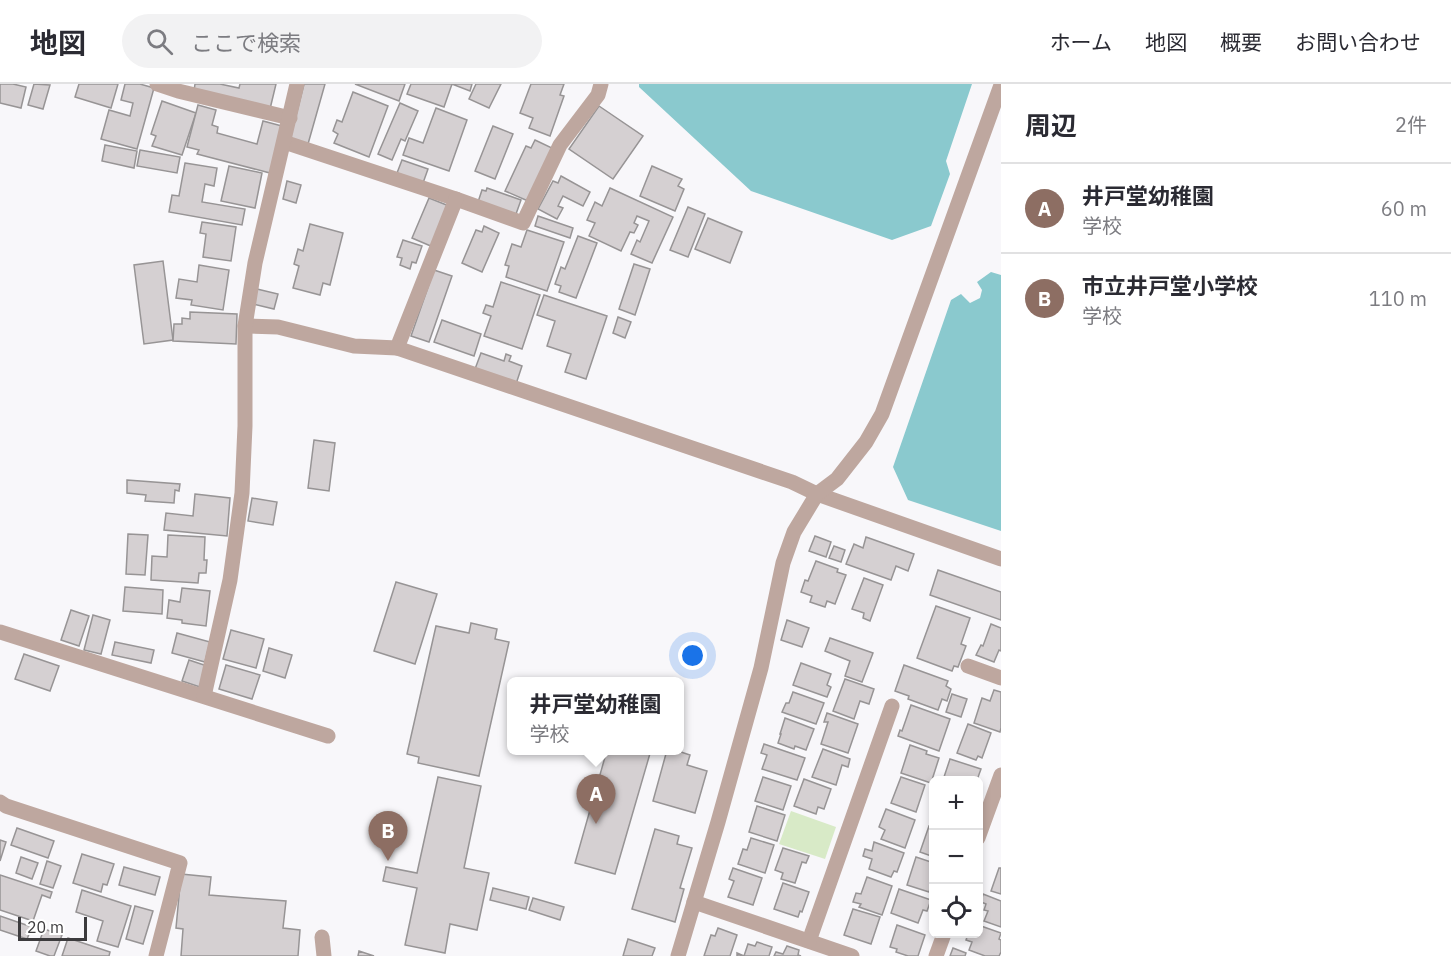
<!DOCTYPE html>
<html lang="ja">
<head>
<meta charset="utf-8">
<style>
  :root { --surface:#fff; --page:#f2f2f3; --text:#2b2b33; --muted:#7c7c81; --line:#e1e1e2; --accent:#3581b4 }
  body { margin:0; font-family:"IBM Plex Sans","Noto Sans JP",sans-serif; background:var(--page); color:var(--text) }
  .controls { position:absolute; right:18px; bottom:18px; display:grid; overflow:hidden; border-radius:9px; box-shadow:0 3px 9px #0003 }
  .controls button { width:54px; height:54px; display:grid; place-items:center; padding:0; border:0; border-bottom:2px solid var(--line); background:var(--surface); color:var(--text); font:30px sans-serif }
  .scale { position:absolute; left:18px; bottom:15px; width:69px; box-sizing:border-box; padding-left:6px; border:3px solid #3c3b3d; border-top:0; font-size:16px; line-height:21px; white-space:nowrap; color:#3c3b3d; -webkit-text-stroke:4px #fff; paint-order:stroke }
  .you { position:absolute; left:693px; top:572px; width:21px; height:21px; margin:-15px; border:4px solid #fff; border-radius:50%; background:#1a73e8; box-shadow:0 0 0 9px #1a73e833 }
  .badge { display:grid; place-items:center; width:39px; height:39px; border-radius:50%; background:var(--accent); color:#fff; font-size:20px; font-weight:700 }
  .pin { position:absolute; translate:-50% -50px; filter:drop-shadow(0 2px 3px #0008) }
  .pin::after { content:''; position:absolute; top:32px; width:21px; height:18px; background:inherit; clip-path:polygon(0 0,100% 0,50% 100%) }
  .popup { position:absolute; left:507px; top:593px; width:177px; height:78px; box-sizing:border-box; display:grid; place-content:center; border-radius:9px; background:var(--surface); filter:drop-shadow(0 2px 4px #0005); font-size:20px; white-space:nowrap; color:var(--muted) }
  .popup b { font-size:22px; color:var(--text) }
  .popup::after { content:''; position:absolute; left:50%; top:100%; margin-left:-12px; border:12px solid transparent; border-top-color:var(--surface) }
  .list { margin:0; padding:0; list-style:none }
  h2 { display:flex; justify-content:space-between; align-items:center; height:78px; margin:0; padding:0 24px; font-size:26px }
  h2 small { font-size:20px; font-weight:400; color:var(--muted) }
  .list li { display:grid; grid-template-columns:39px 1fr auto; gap:18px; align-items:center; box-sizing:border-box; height:90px; padding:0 24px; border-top:2px solid var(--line) }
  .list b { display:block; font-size:22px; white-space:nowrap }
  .list p { margin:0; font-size:20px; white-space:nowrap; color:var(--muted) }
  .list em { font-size:20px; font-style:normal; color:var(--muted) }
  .icon { flex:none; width:33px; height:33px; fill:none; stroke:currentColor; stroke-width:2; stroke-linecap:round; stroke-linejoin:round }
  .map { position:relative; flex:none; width:1001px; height:872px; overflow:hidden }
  header { display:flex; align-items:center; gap:36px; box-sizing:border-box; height:84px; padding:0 30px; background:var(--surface); border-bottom:2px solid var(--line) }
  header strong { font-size:28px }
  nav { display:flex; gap:33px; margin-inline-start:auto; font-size:21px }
  .search { width:420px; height:54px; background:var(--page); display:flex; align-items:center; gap:15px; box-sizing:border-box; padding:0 21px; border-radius:33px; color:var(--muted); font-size:22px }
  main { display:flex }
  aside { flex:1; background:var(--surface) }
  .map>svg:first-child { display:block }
  .green { fill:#d8eac7 }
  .water { fill:#8ac9ce }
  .building { fill:#d5d0d2; stroke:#979495; stroke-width:1.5 }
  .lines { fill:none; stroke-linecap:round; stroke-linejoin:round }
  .street { stroke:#bea79f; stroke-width:15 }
</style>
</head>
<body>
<header>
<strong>地図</strong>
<div class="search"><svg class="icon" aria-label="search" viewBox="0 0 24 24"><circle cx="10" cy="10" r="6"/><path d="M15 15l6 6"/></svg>ここで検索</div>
<nav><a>ホーム</a><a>地図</a><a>概要</a><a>お問い合わせ</a></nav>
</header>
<main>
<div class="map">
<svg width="1001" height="872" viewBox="0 0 1001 872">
  <rect width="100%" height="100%" fill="#f8f7fa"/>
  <polygon class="green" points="791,727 836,743 825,775 779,760"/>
  <g class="water">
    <polygon points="639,0 972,0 946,77 950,90 931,142 892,156 751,107 639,3"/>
    <polygon points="991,188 1001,191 1001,447 908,416 893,383 951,216 961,210 970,219 980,214 982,206 977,198"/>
  </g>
  <g class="building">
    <polygon points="0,0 13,0 26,3 21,24 0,19"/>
    <polygon points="34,0 50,1 43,25 28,21"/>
    <polygon points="79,0 118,0 111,24 75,13"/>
    <polygon points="125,0 140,0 154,4 137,65 101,55 109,26 130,32 133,19 121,16"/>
    <polygon points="195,0 220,0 239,4 240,0 276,0 270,25 194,7"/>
    <polygon points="304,0 325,0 308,60 290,55"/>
    <polygon points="355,0 405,0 399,17"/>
    <polygon points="411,0 472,0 470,7 452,0 444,23 407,10"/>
    <polygon points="476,0 501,0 489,24 469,15"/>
    <polygon points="531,0 564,0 560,11 564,12 550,52 529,44 533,34 520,29"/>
    <polygon points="353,8 388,22 369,73 334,59 338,50 333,47 337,36 342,38"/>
    <polygon points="162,17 196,29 182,71 152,62 156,52 151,50"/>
    <polygon points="400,19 418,27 405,57 401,55 392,76 378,70"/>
    <polygon points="198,21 216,26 212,41 218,43 217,49 257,60 263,37 282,42 270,89 197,70 199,66 187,63"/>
    <polygon points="599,22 643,52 613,95 569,65"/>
    <polygon points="436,24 467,36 449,87 403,71 409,54 423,59"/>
    <polygon points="493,42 513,50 495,95 475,87"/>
    <polygon points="535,56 552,64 528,117 505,107 526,62 531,64"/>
    <polygon points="105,61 137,67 134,84 102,77"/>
    <polygon points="140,66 180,73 177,89 137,82"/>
    <polygon points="402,76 428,85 423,99 397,89"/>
    <polygon points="185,79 217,84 214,102 205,100 202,118 245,125 242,141 169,128 172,111 179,112"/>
    <polygon points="229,82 262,89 255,124 221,117"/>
    <polygon points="652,82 682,95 678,102 684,105 675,127 640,112"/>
    <polygon points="561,92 590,108 583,122 563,112 558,122 563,124 557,135 538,125 553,97 558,99"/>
    <polygon points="287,97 301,101 296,119 283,115"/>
    <polygon points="487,104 521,116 516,130 478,118 482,106 486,107"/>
    <polygon points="610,104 673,133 652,179 631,170 637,156 640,158 649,137 637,132 634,139 638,141 634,149 630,148 621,167 589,152 595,139 587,136 595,118 602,122"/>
    <polygon points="429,114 449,122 433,163 412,154"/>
    <polygon points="688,123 705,130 688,173 670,166"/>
    <polygon points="538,132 573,144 570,154 535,142"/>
    <polygon points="708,134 742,148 730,179 695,165"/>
    <polygon points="202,138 236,143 231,177 203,173 206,150 200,149"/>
    <polygon points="310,140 343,149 330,201 323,199 320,211 293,204 299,182 294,180 298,165 303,167"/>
    <polygon points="484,142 499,149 482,188 462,179 476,146 482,148"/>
    <polygon points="527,146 564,158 547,207 506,193 509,182 505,181 512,160 521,163"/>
    <polygon points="578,152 597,159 576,214 559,208 561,202 555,200 561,183 565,185"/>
    <polygon points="403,156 422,162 416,179 412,178 410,185 400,181 402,174 397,173"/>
    <polygon points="163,177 173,256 144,260 134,181"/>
    <polygon points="634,180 650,185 635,231 619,225"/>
    <polygon points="199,181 229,186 223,226 191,221 192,216 176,214 179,195 197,198"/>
    <polygon points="434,186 452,192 429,258 411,252"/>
    <polygon points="501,198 540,211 522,265 484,252 491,232 483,229 486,221 493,223"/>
    <polygon points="257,205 278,210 274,225 253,220"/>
    <polygon points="544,211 607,232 586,295 565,288 571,270 547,262 555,237 537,231"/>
    <polygon points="190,228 237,230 236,260 173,257 174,240 182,240 182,234 190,235"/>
    <polygon points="618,233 631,238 625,254 613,249"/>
    <polygon points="442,236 481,250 474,272 434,258"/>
    <polygon points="481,269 504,277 506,270 511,272 509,277 522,282 516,300 475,285"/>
    <polygon points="314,356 335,359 329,407 308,404"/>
    <polygon points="127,396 180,400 179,407 175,406 174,419 145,417 146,411 127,409"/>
    <polygon points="195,410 230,414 227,452 164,446 166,429 193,432"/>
    <polygon points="252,414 277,418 273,441 248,437"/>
    <polygon points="128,450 148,451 145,491 126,490"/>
    <polygon points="168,451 205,453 204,476 207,476 206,489 199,489 198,499 151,496 152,472 167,473"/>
    <polygon points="815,452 831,458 826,473 809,467"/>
    <polygon points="866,453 914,470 908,487 896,482 891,496 846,480 854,460 863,464"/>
    <polygon points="834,462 845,466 841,478 829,474"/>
    <polygon points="816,477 838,485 837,488 846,491 835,520 827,517 825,523 810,518 812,512 801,508 805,496 808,497"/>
    <polygon points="938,486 1001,508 1001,536 930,511"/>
    <polygon points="864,494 883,501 870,537 863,534 864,529 852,525"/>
    <polygon points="396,498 437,510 415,580 374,567"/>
    <polygon points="125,503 163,506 162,530 123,527"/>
    <polygon points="182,504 210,507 206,542 182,539 182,536 167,534 169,516 180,518"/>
    <polygon points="936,522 970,534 961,560 966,562 958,583 954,582 952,587 917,574"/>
    <polygon points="71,526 89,532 79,562 61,556"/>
    <polygon points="93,531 110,536 101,570 84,566"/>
    <polygon points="787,536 809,544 802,563 781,556"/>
    <polygon points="471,539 497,545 495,555 509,558 479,692 418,679 419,673 407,670 436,542 469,549"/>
    <polygon points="991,540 1001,544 1001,567 999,566 994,578 976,571 981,561 983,562"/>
    <polygon points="231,546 264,555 256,584 223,575"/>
    <polygon points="177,549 210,558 205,578 172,569"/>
    <polygon points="830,554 873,569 862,598 845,592 850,577 825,567"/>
    <polygon points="115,558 154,566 151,579 112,571"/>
    <polygon points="269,564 292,571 285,594 263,587"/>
    <polygon points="24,570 59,582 50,607 15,595"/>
    <polygon points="189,576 207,582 200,603 182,597"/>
    <polygon points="801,579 831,590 827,601 831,603 827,613 793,601"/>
    <polygon points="226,581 260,591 252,615 219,605"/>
    <polygon points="904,581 948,597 946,602 951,605 947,617 942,615 938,626 908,615 909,612 895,607"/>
    <polygon points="845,595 874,605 869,620 860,617 854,635 833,627"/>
    <polygon points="994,606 1001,608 1001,644 1000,648 974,639 982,614 990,617"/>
    <polygon points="793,608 824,619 816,640 782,628 786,619 789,619"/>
    <polygon points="952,610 967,615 961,633 946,628"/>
    <polygon points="911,621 950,635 939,667 898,652 900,646 902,647"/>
    <polygon points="827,629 858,640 848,669 821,660 828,638 824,638"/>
    <polygon points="785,634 814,645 806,666 795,662 794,665 778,659 781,650 780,650"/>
    <polygon points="968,640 991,649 982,674 978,672 976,676 957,669"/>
    <polygon points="764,660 805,674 797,696 762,685 767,671 761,669"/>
    <polygon points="910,661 927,667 926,670 939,674 931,699 901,689"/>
    <polygon points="823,665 850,675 848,683 842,681 836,701 812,693"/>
    <polygon points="607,666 651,666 615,790 575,779"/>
    <polygon points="667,666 675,666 690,671 687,681 707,687 695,729 653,717"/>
    <polygon points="950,675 981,685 977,696 943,696"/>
    <polygon points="438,693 481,702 464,784 489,789 477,846 450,840 445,869 405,861 417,804 383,797 386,783 417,789"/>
    <polygon points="763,693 791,702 783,726 755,717"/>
    <polygon points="901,693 925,701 916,728 891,719"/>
    <polygon points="804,695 831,705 824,725 818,723 816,730 794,722"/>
    <polygon points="757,722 785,731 777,757 749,748"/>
    <polygon points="886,725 915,736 905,764 881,755 885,746 879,743"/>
    <polygon points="929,742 934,744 934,773 920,768"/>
    <polygon points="17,744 54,757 48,774 11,761"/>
    <polygon points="655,745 679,752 677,760 692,764 680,804 684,805 675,838 632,825"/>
    <polygon points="751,754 774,761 765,789 738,780 743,765 747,766"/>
    <polygon points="0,756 6,758 0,777"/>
    <polygon points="874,758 904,769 897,788 894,787 891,793 869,785 872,775 863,772 865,765 872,767"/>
    <polygon points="783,764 809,772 806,779 802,778 795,799 781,795 783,789 775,786"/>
    <polygon points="82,770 114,780 107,801 103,800 101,808 73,799"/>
    <polygon points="21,773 38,779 32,795 16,789"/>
    <polygon points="916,773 934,779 934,803 931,802 929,808 907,801"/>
    <polygon points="47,777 61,782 53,804 40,800"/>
    <polygon points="124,783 160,793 155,811 119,801"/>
    <polygon points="733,784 762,794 753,821 728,813 734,797 729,795"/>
    <polygon points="999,784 1001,784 1001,810 991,807"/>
    <polygon points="181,790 211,793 209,811 286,817 283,844 300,846 298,872 181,872 183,845 176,844"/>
    <polygon points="0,791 52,808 50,814 42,811 33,837 0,826"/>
    <polygon points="867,793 892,802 882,831 859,823 861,820 853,818 856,809 861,810"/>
    <polygon points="783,799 809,808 802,828 800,827 798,833 774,825"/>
    <polygon points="493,804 529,813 526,825 490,816"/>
    <polygon points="899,805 931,816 927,827 923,826 918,839 891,829"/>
    <polygon points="82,806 131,822 118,863 97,857 103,837 76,828"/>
    <polygon points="983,810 1001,817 1001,843 984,837 988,827 984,826 986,820 981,818"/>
    <polygon points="533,814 564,823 560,836 529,826"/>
    <polygon points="135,822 153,827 143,860 126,855"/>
    <polygon points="853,825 880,833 871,860 844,851"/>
    <polygon points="0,832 32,843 27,855 0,846"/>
    <polygon points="897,841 925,851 918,872 908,872 896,868 897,865 890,863"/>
    <polygon points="981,842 1001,849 999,855 1001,856 1001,868 999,872 985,872 969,866 972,858 966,856 968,850 978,851"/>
    <polygon points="718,844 737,851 730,872 704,872 711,851 715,852"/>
    <polygon points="44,845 62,851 54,872 50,872 36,867"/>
    <polygon points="68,854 110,868 109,872 62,872"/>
    <polygon points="628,855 655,864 652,872 623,872"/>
    <polygon points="757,858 772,863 769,872 737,872 737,869 744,872 748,860 755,862"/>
    <polygon points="787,862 799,866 798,871 801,872 774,872 776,868 783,870"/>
    <polygon points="953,864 966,869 965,872 950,872"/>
    <polygon points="359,867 374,872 358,872"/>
  </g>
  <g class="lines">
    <g class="street">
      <polyline points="157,0 178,7 290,34"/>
      <polyline points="284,58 456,115 523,139 560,61 598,11 601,0"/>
      <polyline points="245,242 278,243 354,262 397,264 456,115"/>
      <polyline points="397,264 792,398 817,410 1001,475"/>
      <polyline points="0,548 328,652"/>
      <polyline points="968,582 1001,594"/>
      <polyline points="204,612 230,496 242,409 245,342 245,242 255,179 297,0"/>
      <polyline points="0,718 6,722 180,779 156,872"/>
      <polyline points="978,754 1001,691"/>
      <polyline points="694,818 852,872"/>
      <polyline points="322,853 324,872"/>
      <polyline points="809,857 892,622"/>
      <polyline points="678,872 718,738 761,584 783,479 794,448 817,410 837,395 866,358 882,330 1001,1"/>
      <polyline points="936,872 944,850"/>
    </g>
  </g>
</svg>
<div class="controls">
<button>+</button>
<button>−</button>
<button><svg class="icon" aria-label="locate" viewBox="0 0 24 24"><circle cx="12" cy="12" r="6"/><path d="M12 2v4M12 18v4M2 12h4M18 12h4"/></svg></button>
</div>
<div class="scale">20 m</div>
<div class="you"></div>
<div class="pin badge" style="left:596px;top:740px;background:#8d6e63">A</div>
<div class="popup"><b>井戸堂幼稚園</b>学校</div>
<div class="pin badge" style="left:388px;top:777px;background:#8d6e63">B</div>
</div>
<aside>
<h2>周辺<small>2件</small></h2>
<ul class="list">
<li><span class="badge" style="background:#8d6e63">A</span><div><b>井戸堂幼稚園</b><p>学校</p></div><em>60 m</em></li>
<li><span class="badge" style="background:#8d6e63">B</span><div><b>市立井戸堂小学校</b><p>学校</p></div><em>110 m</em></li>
</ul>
</aside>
</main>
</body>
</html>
